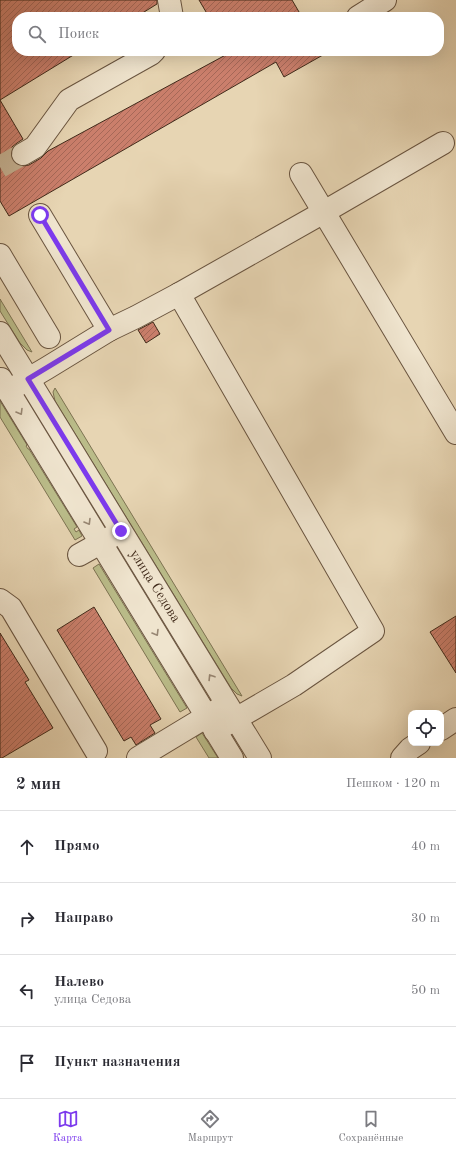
<!DOCTYPE html>
<html lang="ru">
<head>
<meta charset="utf-8">
<style>
  :root { --surface:#fff; --page:#f7f7f7; --text:#2b2b33; --muted:#7c7c81; --line:#e1e1e2; --accent:#7c3aed }
  body { margin:0; font-family:"Old Standard TT",serif; background:var(--page); color:var(--text) }
  .controls { position:absolute; right:12px; bottom:12px; display:grid; overflow:hidden; border-radius:8px; box-shadow:0 4px 16px #0002 }
  .controls button { width:36px; height:36px; display:grid; place-items:center; padding:0; border:0; border-bottom:1px solid var(--line); background:var(--surface); color:var(--text); font:20px sans-serif }
  .stop { position:absolute; width:12px; height:12px; margin:-9px; border:3px solid #7c3aed; border-radius:50%; background:#fff }
  .stop.end { background:#7c3aed; border-color:#fff; box-shadow:0 1px 4px #0008 }
  .list { margin:0; padding:0; list-style:none }
  h2 { display:flex; justify-content:space-between; align-items:center; height:52px; margin:0; padding:0 16px; font-size:17px }
  h2 small { font-size:13px; font-weight:400; color:var(--muted) }
  .list li { display:grid; grid-template-columns:26px 1fr auto; gap:12px; align-items:center; box-sizing:border-box; height:72px; padding:0 16px; border-top:1px solid var(--line) }
  .list b { display:block; font-size:15px; white-space:nowrap }
  .list p { margin:0; font-size:13px; white-space:nowrap; color:var(--muted) }
  .list em { font-size:13px; font-style:normal; color:var(--muted) }
  .icon { flex:none; width:22px; height:22px; fill:none; stroke:currentColor; stroke-width:2; stroke-linecap:round; stroke-linejoin:round }
  .map { position:relative; flex:none; width:456px; height:758px; overflow:hidden }
  .search { position:absolute; background:var(--surface); box-shadow:0 4px 16px #0002; left:12px; right:12px; top:12px; height:44px; display:flex; align-items:center; gap:10px; box-sizing:border-box; padding:0 14px; border-radius:16px; color:var(--muted); font-size:15px }
  .sheet { height:340px; background:var(--surface) }
  nav { display:flex; justify-content:space-around; align-items:center; box-sizing:border-box; height:56px; border-top:1px solid var(--line); background:var(--surface); font-size:11px; color:var(--muted) }
  nav a { display:grid; justify-items:center; gap:2px }
  nav .on { color:var(--accent) }
  .map>svg:first-child { display:block }
  .green { fill:#babc89; stroke:#7d7352 }
  .building { fill:url(#building-hatch); stroke:#402a1a }
  .lines { fill:none; stroke-linecap:round; stroke-linejoin:round }
  .minor-tunnel { stroke:#c6b394; stroke-width:22; stroke-dasharray:22 11; stroke-linecap:butt }
  .minor-casing { stroke:#6a5540; stroke-width:24 }
  .minor { stroke:#efe4ce; stroke-width:22 }
  .oneway { stroke:#988774 }
  .route { stroke:#7c3aed; stroke-width:5 }
  .labels { text-anchor:middle; dominant-baseline:central; stroke-width:3; stroke-linejoin:round; paint-order:stroke }
  .street-label { font-size:14px; fill:#402a1a; stroke:#efe4ce }
</style>
</head>
<body>
<div class="map">
<svg width="456" height="758" viewBox="0 0 456 758">
  <defs>
    <pattern id="building-hatch" width="6" height="6" patternUnits="userSpaceOnUse"><rect width="6" height="6" fill="#cb7f6c"/><path d="M-1 1l2-2M0 6l6-6M5 7l2-2" fill="none" stroke="#a66858"/></pattern>
  </defs>
  <rect width="100%" height="100%" fill="#e7d5b3"/>
  <filter id="stains"><feTurbulence type="fractalNoise" baseFrequency=".005" numOctaves="4"/><feColorMatrix values="0 0 0 0 .2 0 0 0 0 .09 0 0 0 0 .02 0 0 0 .5 -.17"/></filter>
  <radialGradient id="worn" r=".72"><stop offset=".6" stop-color="#630" stop-opacity="0"/><stop offset="1" stop-color="#630" stop-opacity=".3"/></radialGradient>
  <g class="green">
    <polygon points="0,299 32,352 27,350 20,343 0,311"/>
    <polygon points="55,388 242,696 237,694 231,688 55,401 53,392"/>
    <polygon points="0,401 27,445 26,446 28,449 29,449 77,527 74,529 76,532 79,530 82,536 75,540 0,417"/>
    <polygon points="99,564 187,708 180,712 93,568"/>
    <polygon points="202,733 218,758 209,758 196,737"/>
  </g>
  <g class="building">
    <polygon points="0,0 157,0 157,4 136,17 17,17 17,51 80,51 0,100 23,139 17,143 12,147 11,154 12,161 16,165 23,166 29,165 41,158 48,151 233,51 330,51 284,77 276,62 9,216 0,201"/>
    <polygon points="199,0 292,0 302,17 209,17"/>
    <polygon points="153,322 160,334 146,343 138,330"/>
    <polygon points="94,607 161,719 150,725 155,733 136,745 131,737 124,741 57,630"/>
    <polygon points="456,616 456,673 430,632"/>
    <polygon points="0,633 29,680 25,682 53,728 2,758 0,758"/>
  </g>
  <g class="lines">
    <polyline class="minor-tunnel" points="0,167 23,154"/>
    <g class="minor-casing">
      <g id="minor">
        <polyline points="169,0 172,17"/>
        <polyline points="358,17 385,0"/>
        <polyline points="23,154 35,147 69,100 151,54 154,51"/>
        <polyline points="301,174 456,433"/>
        <polyline points="40,215 109,330"/>
        <polyline points="0,255 49,337"/>
        <polyline points="179,294 373,631 294,685 215,731"/>
        <polyline points="0,333 260,758"/>
        <polyline points="1,379 232,758"/>
        <polyline points="8,391 47,368 109,330 136,317 179,294 324,212 443,143"/>
        <polyline points="79,555 113,536"/>
        <polyline points="0,600 11,608 96,751"/>
        <polyline points="441,729 456,719"/>
        <polyline points="138,758 219,709"/>
        <polyline points="402,758 410,749 419,743"/>
      </g>
    </g>
    <use href="#minor" class="minor"/>
  </g>
  <defs><path id="oneway-chevron" d="M-2-3.5L2.5 0L-2 3.5" fill="none" stroke-width="1.6" stroke-linecap="round" stroke-linejoin="round"/></defs>
  <g class="oneway">
    <use href="#oneway-chevron" transform="translate(20 412) rotate(59)"/>
    <use href="#oneway-chevron" transform="translate(88 522) rotate(59)"/>
    <use href="#oneway-chevron" transform="translate(156 633) rotate(59)"/>
    <use href="#oneway-chevron" transform="translate(211 677) rotate(-122)"/>
  </g>
  <g class="lines">
    <polyline class="route" points="40,215 109,330 28,379 121,531"/>
  </g>
  <g class="labels">
    <g class="street-label">
      <text transform="translate(155 586) rotate(58)">улица Седова</text>
    </g>
  </g>
  <rect width="100%" height="100%" filter="url(#stains)"/>
  <rect width="100%" height="100%" fill="url(#worn)"/>
</svg>
<div class="controls">
<button><svg class="icon" aria-label="locate" viewBox="0 0 24 24"><circle cx="12" cy="12" r="6"/><path d="M12 2v4M12 18v4M2 12h4M18 12h4"/></svg></button>
</div>
<div class="stop" style="left:40px;top:215px"></div>
<div class="stop end" style="left:121px;top:531px"></div>
<div class="search"><svg class="icon" aria-label="search" viewBox="0 0 24 24"><circle cx="10" cy="10" r="6"/><path d="M15 15l6 6"/></svg>Поиск</div>
</div>
<section class="sheet">
<h2>2 мин<small>Пешком · 120 m</small></h2>
<ul class="list">
<li><svg class="icon" aria-label="ahead" viewBox="0 0 24 24"><path d="M12 20V5M6 11l6-6 6 6"/></svg><div><b>Прямо</b></div><em>40 m</em></li>
<li><svg class="icon" aria-label="right" viewBox="0 0 24 24"><path d="M7 20v-9h11M14 6l5 5-5 5"/></svg><div><b>Направо</b></div><em>30 m</em></li>
<li><svg class="icon" aria-label="left" viewBox="0 0 24 24"><path d="M17 20v-9H6M10 6l-5 5 5 5"/></svg><div><b>Налево</b><p>улица Седова</p></div><em>50 m</em></li>
<li><svg class="icon" aria-label="arrive" viewBox="0 0 24 24"><path d="M6 21V4h12l-3 4 3 4H6"/></svg><div><b>Пункт назначения</b></div></li>
</ul>
</section>
<nav>
<a class="on"><svg class="icon" aria-label="map" viewBox="0 0 24 24"><path d="M3 6l6-2 6 2 6-2v14l-6 2-6-2-6 2zM9 4v14M15 6v14"/></svg>Карта</a>
<a><svg class="icon" aria-label="directions" viewBox="0 0 24 24"><path d="M12 3l9 9-9 9-9-9zM9 14v-3h6M13 9l2 2-2 2"/></svg>Маршрут</a>
<a><svg class="icon" aria-label="saved" viewBox="0 0 24 24"><path d="M7 4h10v16l-5-4-5 4z"/></svg>Сохранённые</a>
</nav>
</body>
</html>
